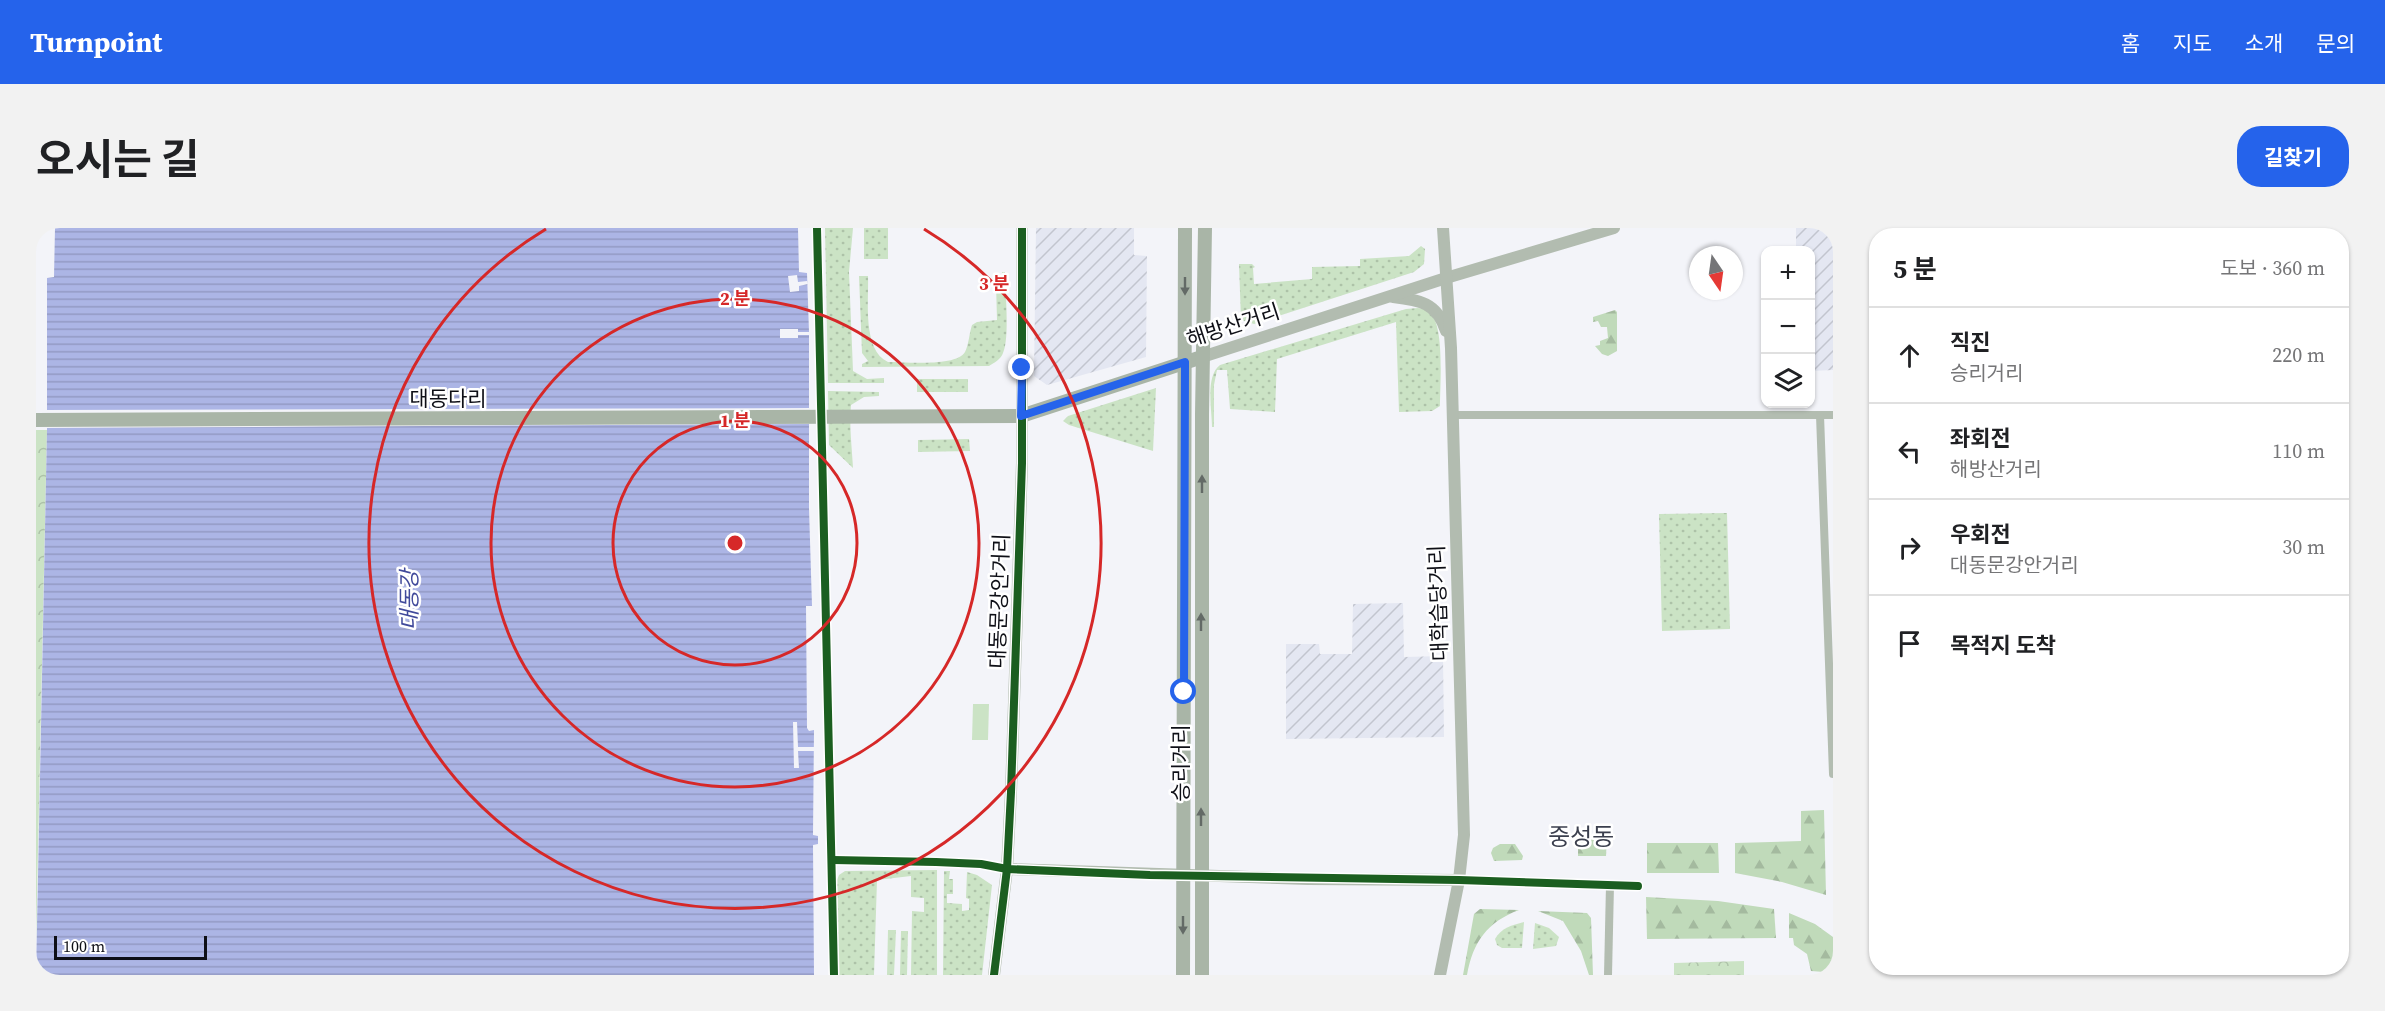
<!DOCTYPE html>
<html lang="ko">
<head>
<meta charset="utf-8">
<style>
  :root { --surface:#fff; --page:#f2f2f2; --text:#202124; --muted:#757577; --line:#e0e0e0; --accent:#2563eb }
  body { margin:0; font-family:"Source Serif 4","Noto Sans KR",serif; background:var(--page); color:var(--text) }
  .controls { position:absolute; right:18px; top:18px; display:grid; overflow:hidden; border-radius:12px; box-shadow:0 2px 4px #0004 }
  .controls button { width:54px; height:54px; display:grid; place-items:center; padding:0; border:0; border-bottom:2px solid var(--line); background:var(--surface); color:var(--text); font:30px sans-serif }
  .compass { position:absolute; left:1653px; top:18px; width:54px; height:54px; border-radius:50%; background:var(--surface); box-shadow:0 2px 4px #0004; rotate:167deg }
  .scale { position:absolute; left:18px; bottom:15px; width:153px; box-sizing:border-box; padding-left:6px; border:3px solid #0e0f16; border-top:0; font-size:16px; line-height:21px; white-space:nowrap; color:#0e0f16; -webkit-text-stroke:4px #fff; paint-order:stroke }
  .stop { position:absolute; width:18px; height:18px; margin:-14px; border:4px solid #2563eb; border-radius:50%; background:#fff }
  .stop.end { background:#2563eb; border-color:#fff; box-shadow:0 2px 6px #0008 }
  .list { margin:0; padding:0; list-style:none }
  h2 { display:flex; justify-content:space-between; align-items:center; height:78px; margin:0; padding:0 24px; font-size:26px }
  h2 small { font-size:20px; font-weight:400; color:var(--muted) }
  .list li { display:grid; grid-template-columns:39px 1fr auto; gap:18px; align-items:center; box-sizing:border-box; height:96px; padding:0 24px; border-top:2px solid var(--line) }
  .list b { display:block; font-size:22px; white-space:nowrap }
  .list p { margin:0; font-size:20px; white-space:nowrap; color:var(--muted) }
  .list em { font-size:20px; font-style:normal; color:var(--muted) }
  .icon { flex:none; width:33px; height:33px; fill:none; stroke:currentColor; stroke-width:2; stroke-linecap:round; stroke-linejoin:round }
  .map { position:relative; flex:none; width:1797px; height:747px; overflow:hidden; border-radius:24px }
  header { display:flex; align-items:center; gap:36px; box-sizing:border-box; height:84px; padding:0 30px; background:var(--accent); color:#fff }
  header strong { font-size:28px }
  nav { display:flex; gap:33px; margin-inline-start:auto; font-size:21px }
  .intro { display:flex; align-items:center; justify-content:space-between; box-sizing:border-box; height:144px; padding:0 36px }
  h1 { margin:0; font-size:42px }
  .button { padding:15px 27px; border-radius:24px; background:var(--accent); color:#fff; font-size:21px; font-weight:700 }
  main { display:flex; gap:36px; padding:0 36px }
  aside { flex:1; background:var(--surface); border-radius:24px; box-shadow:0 2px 4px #0004 }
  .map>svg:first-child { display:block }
  .industrial { fill:url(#industrial-furrows) }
  .grass { fill:url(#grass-dots) }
  .forest { fill:url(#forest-firs) }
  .park { fill:url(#park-crowns) }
  .garden { fill:#cbe3c5 }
  .water { fill:url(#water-rules) }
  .pier { fill:#f3f4f9 }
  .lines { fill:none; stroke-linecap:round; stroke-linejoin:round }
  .street { stroke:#b3bdb1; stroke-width:8 }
  .secondary { stroke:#b2bcb0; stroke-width:12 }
  .primary { stroke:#a9b5a7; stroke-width:14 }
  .cycleway-casing { stroke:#fff; stroke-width:11 }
  .cycleway { stroke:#1b5e20; stroke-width:8 }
  .oneway { fill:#636a66 }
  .route { stroke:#2563eb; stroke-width:8 }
  .ring { fill:none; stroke:#d62828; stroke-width:3 }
  .labels { text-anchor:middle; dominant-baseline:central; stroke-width:5; stroke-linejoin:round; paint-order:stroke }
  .street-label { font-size:21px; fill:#0e0f16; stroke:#fff }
  .water-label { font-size:22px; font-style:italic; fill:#414a9b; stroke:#fff }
  .quarter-label { font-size:24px; fill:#3b3f4e; stroke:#fff }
  .centre { fill:#d62828; stroke:#fff; stroke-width:3 }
  .ring-label { font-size:18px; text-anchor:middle; font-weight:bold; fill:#d62828; stroke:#fff; stroke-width:5; stroke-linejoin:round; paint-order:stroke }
</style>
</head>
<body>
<header>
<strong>Turnpoint</strong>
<nav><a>홈</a><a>지도</a><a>소개</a><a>문의</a></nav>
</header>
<div class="intro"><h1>오시는 길</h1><a class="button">길찾기</a></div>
<main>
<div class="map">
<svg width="1797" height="747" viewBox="0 0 1797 747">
  <defs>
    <pattern id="industrial-furrows" width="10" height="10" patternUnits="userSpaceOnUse" patternTransform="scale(1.5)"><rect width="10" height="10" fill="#e4e7f2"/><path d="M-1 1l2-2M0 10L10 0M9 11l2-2" fill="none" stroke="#c2c5cf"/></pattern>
    <pattern id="grass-dots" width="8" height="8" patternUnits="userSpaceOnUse" patternTransform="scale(1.5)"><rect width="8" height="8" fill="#cbe3c5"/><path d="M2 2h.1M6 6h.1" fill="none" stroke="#adc2a8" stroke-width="1.8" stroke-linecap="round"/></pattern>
    <pattern id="forest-firs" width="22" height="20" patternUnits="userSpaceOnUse" patternTransform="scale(1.5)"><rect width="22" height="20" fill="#c0daba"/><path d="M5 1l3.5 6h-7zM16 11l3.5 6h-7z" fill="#a4ba9f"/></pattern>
    <pattern id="park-crowns" width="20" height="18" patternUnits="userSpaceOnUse" patternTransform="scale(1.5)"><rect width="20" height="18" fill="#cbe3c5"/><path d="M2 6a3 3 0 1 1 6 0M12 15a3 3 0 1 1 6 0" fill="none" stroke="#adc2a8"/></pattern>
    <pattern id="water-rules" width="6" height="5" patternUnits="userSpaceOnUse" patternTransform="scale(1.5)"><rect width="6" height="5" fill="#acb5e5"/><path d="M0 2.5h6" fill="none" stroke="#939ac4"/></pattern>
  </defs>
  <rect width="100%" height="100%" fill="#f3f4f9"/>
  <g class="industrial">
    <polygon points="1000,0 1098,0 1098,27 1111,28 1110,129 1011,157 998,148"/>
    <polygon points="1760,0 1797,0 1797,142 1775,143 1774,22 1760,22"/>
    <polygon points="1367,375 1368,429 1407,428 1408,509 1250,511 1250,416 1283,416 1284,426 1316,426 1317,376"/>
  </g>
  <g class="grass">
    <polygon points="789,0 817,0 813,44 817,143 831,151 848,150 848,155 792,155"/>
    <rect x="828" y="0" width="24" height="31"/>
    <polygon points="1385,18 1389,21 1388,36 1378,44 1218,96 1205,92 1203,36 1216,36 1219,39 1217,40 1218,56 1276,51 1276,39 1324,38 1324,31 1373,28"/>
    <path d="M 966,44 L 969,44 C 969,63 974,110 967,125 C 965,131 958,135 953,138 L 826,139 L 826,136 L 832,133 L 826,125 L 823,48 L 832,48 C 833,73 826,122 852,134 C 868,134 921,139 929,124 C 933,116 933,106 936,97 L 941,94 L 961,92 L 960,55 L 966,55 Z"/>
    <path d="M 1382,80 C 1389,81 1394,83 1397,89 C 1408,105 1404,158 1404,178 L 1396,183 L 1363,184 L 1360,94 L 1241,131 L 1239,184 L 1194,181 L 1191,142 L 1181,142 L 1178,157 L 1178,199 L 1176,199 C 1176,182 1169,148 1184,137 L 1370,81 Z"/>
    <rect x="881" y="151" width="51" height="13"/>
    <polygon points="1120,160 1117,223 1033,197 1027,193 1032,188"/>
    <path d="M 792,163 L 843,164 L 843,168 L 828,169 L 815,177 C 813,198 816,219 817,240 L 793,217 Z"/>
    <polygon points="933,211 934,223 882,224 882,212"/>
    <polygon points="1691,285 1694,401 1626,403 1623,286"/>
    <polygon points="901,642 901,747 875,747 876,683 888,684 888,670 875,669 875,648 841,652 838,747 801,747 801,652 803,647 809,643"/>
    <polygon points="908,643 914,643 913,651 917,651 917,666 911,666 911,675 926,676 926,683 933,682 933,671 930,670 931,644 941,647 956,657 946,747 907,747"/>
    <path d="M 1488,694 L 1486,720 L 1466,720 L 1461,717 L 1459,711 C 1465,700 1476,697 1488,694 Z"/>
    <polygon points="1499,695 1513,700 1523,709 1520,718 1497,721"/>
    <polygon points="852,702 860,702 858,747 851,747"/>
    <polygon points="865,703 872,703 871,747 864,747"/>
  </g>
  <g class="forest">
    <polygon points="1579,82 1581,84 1581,123 1572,128 1566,126 1559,118 1564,117 1564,113 1572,110 1571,99 1565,99 1562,93 1557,94 1557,89"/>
    <polygon points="1788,582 1790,667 1746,654 1699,645 1699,615 1765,613 1765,583"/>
    <path d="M 1553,606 L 1571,609 L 1570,628 L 1542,628 C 1542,618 1542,611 1553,606 Z"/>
    <polygon points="1611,615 1682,615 1683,645 1611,645"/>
    <polygon points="1464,616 1479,616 1487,628 1486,632 1458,633 1455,625 1457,620"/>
    <polygon points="1610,669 1682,673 1738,681 1740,710 1611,711"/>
    <path d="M 1444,681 L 1483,682 C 1451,694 1437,714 1431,747 L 1427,747 L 1438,686 Z"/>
    <polygon points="1502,683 1551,685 1555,690 1557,747 1553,747 1545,723 1527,693"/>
    <polygon points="1753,685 1779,696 1797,709 1797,747 1788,747 1788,744 1775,743 1771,726 1758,717 1757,710 1753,710"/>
  </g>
  <g class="park">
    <polygon points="0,202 11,202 0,714"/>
    <polygon points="1708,733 1708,747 1638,747 1638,735"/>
  </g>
  <polygon class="garden" points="937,476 953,476 952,512 936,512"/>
  <polygon class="water" points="19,0 762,0 763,44 771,45 773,104 773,280 776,378 770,378 771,500 773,503 778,502 777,607 782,608 782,616 777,617 778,747 0,747 11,202 11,50 18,49"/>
  <g class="pier">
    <polygon points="761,47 762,54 771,53 772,56 763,58 763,63 754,64 752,48"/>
    <polygon points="744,101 762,101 762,104 773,104 773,107 762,107 762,110 744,110"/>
    <polygon points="777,180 777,196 8,200 7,182"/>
    <polygon points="757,494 761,494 762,519 778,519 778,523 762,523 763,540 758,540"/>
  </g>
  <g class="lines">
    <g class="street">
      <polyline points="781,0 798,747"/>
      <polyline points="1417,187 1797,187"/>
      <polyline points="1784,187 1797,546"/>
      <path d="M 797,632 C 854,633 914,630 971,641"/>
      <polyline points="1423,652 1602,658"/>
      <polyline points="1572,747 1574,657"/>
    </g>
    <g class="secondary">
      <path d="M 1357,69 C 1383,72 1401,74 1410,103"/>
      <polyline points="1166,129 1410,50 1578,0"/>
      <polyline points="971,641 1272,651 1423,652"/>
      <polyline points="958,747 971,641 975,564 986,235 986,0"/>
      <polyline points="1404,747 1423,652 1428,607 1415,120 1407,0"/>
    </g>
    <g class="primary">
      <polyline points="0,192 985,188 1166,129"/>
      <polyline points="1147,747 1149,0"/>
      <polyline points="1166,747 1166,186 1169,0"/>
    </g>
    <g class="cycleway-casing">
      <g id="cycleway">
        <polyline points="781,0 798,747"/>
        <polyline points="797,632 900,634 945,636 971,641 1114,647 1423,652 1602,658"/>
        <polyline points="958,747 971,641 975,564 986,235 986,0"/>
      </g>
    </g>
    <use href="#cycleway" class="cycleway"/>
  </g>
  <defs><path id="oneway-solid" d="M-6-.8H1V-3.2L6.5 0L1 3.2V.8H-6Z" transform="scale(1.5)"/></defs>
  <g class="oneway">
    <use href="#oneway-solid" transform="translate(1149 58) rotate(90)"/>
    <use href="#oneway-solid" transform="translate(1166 256) rotate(-90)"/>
    <use href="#oneway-solid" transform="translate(1165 394) rotate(-90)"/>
    <use href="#oneway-solid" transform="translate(1165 589) rotate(-90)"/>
    <use href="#oneway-solid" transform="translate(1147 697) rotate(90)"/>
  </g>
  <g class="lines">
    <polyline class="route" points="986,140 985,188 1149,134 1148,464"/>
  </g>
  <g class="ring">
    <circle cx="699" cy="315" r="122"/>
    <circle cx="699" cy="315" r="244"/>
    <path d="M888 1A366 366 0 1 1 510 1"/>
  </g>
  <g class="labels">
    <g class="street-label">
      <text transform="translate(1197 97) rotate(-18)">해방산거리</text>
      <text x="412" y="170">대동다리</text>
      <text transform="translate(963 373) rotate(-88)">대동문강안거리</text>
      <text transform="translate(1402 375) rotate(-92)">대학습당거리</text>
      <text transform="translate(1144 535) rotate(-90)">승리거리</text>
    </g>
    <g class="water-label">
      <text transform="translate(373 372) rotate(-90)">대동강</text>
    </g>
    <g class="quarter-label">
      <text x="1545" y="608">중성동</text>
    </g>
  </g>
  <circle cx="699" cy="315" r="9" class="centre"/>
  <g class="ring-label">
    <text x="958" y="62">3 분</text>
    <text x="699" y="77">2 분</text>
    <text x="699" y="199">1 분</text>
  </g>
</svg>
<div class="controls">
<button>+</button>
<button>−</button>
<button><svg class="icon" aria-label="layers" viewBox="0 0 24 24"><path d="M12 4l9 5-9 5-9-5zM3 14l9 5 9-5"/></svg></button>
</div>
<svg class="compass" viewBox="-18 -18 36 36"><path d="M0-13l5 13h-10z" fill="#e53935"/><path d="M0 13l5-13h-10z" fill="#757577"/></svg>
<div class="scale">100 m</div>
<div class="stop" style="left:1148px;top:464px"></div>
<div class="stop end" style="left:986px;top:140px"></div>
</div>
<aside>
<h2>5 분<small>도보 · 360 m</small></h2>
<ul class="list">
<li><svg class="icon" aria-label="ahead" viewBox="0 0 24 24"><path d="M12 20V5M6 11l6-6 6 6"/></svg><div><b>직진</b><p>승리거리</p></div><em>220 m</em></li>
<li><svg class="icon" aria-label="left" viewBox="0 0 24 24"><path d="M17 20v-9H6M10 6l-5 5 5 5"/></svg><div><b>좌회전</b><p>해방산거리</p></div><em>110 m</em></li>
<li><svg class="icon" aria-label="right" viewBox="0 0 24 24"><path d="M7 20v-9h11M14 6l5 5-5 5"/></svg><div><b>우회전</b><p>대동문강안거리</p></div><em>30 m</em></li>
<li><svg class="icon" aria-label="arrive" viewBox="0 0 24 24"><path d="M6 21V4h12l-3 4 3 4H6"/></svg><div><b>목적지 도착</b></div></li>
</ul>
</aside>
</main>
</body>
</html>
